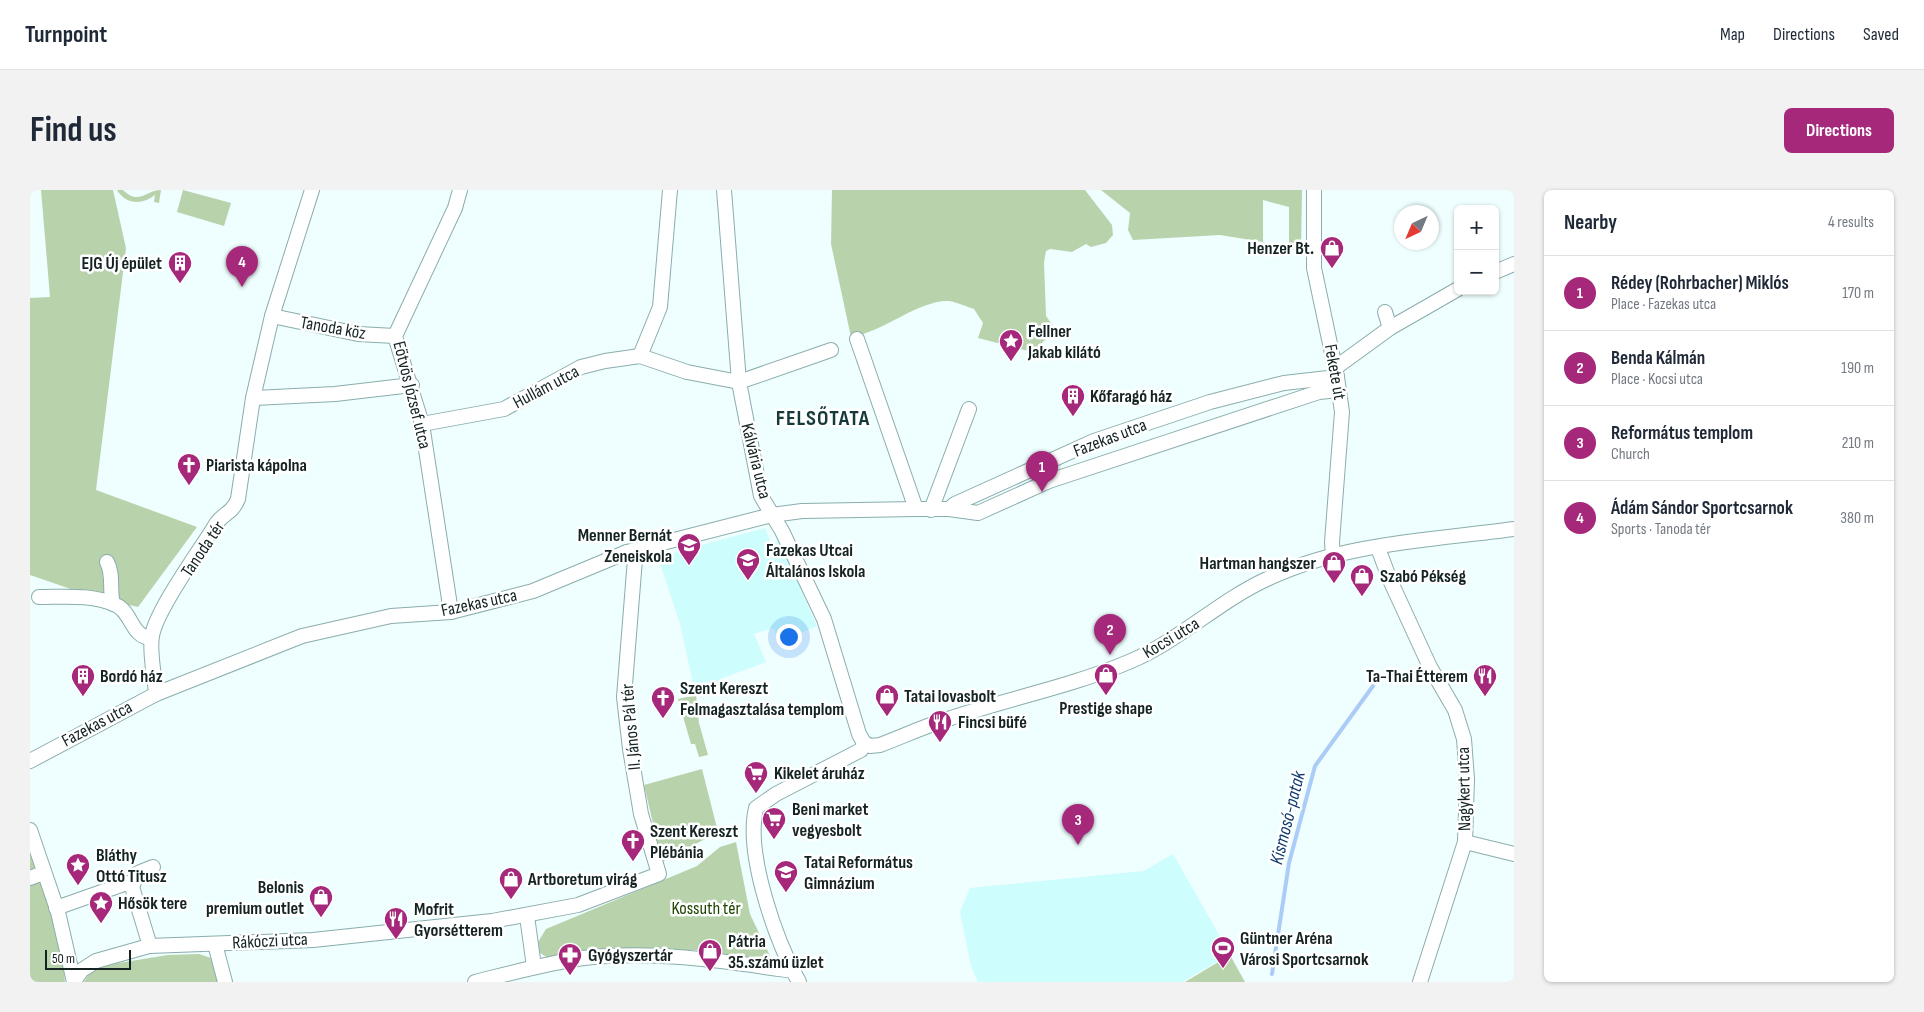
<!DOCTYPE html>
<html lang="en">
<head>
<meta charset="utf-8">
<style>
  :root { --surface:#fff; --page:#f2f2f3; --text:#1f2937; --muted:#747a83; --line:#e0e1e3; --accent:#a5287a }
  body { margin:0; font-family:"Sofia Sans Condensed",sans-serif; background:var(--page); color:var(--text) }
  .controls { position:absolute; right:15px; top:15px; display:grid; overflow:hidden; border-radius:8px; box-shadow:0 1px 4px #0004 }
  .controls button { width:45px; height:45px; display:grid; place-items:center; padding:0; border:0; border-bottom:1px solid var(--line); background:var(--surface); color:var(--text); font:25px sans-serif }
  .compass { position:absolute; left:1364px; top:15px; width:45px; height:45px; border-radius:50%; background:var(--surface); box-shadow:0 1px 4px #0004; rotate:224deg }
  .scale { position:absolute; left:15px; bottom:12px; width:86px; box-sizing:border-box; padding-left:5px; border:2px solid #152323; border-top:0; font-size:14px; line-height:18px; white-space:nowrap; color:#152323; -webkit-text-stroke:4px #fff; paint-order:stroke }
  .you { position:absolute; left:758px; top:446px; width:18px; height:18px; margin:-12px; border:4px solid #fff; border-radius:50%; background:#1a73e8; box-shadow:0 0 0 8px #1a73e833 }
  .badge { display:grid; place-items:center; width:32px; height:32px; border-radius:50%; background:var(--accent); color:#fff; font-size:16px; font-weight:700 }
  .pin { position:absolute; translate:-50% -41px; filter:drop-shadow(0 1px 2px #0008) }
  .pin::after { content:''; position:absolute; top:26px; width:18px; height:15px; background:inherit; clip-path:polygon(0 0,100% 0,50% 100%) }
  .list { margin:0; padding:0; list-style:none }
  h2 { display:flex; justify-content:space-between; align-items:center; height:65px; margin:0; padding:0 20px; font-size:21px }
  h2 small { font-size:16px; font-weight:400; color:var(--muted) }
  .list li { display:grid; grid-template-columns:32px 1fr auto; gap:15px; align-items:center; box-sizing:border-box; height:75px; padding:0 20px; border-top:1px solid var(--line) }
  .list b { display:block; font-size:19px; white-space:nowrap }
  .list p { margin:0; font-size:16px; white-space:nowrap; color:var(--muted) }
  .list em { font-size:16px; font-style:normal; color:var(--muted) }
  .map { position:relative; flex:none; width:1484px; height:792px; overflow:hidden; border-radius:8px }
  header { display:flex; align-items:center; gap:30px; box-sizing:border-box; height:70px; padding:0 25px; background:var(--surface); border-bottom:1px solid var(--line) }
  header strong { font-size:24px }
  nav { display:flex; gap:28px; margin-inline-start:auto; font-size:18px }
  .intro { display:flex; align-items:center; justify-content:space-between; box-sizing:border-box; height:120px; padding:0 30px }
  h1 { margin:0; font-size:35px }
  .button { padding:12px 22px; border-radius:8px; background:var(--accent); color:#fff; font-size:18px; font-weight:700 }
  main { display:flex; gap:30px; padding:0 30px }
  aside { flex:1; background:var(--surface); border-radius:8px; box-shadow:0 1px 4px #0004 }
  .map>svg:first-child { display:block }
  .built { fill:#cdfdfc }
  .green { fill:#b8d3ac }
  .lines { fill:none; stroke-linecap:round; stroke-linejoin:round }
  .stream { stroke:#abccf7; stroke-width:4 }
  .street-casing { stroke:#8aadad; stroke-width:16 }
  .street { stroke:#fff; stroke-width:14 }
  .labels { text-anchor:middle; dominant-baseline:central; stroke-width:5; stroke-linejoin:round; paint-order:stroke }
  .poi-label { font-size:18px; font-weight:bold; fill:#152323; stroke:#fff; text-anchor:start }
  .street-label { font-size:18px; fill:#152323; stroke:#fff }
  .park-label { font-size:18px; fill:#1e4402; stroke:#fff }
  .water-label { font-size:19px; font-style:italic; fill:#0f3a6d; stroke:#fff }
  .district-label { font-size:22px; font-weight:bold; letter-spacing:1px; fill:#173939; stroke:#fff }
</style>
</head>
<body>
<header>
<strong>Turnpoint</strong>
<nav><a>Map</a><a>Directions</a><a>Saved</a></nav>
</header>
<div class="intro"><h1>Find us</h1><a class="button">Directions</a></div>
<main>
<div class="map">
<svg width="1484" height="792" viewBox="0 0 1484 792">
  <rect width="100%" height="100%" fill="#effefe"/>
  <g class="built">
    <polygon points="735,338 741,353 749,351 787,436 749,452 743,438 724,444 736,472 690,489 691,495 665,502 650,434 628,367"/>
    <polygon points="1143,664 1200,764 1152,792 948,792 941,776 930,722 940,698 1114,681"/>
  </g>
  <g class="green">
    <polygon points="11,0 83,0 96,58 66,300 167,337 108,417 64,407 0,385 0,108 20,107"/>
    <path d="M 87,0 L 93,0 C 109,16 116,0 131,0 L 129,13 L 124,12 L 125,5 C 112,15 96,15 87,0 Z"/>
    <polygon points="153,0 201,13 194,36 147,22"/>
    <path d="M 802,0 L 1055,0 L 1082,35 L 1083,45 L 1076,53 L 1061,57 L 1056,54 L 1042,62 L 1020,59 L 1016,61 L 1014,72 L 1016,126 L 1026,140 L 1002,162 L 948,148 L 953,133 L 944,119 C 937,117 927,112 919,111 C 888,110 854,142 821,147 L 801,54 Z"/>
    <polygon points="1071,0 1272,0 1271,61 1259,59 1259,17 1233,10 1233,52 1190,45 1103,50 1098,40 1100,23"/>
    <polygon points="666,505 669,533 678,565 669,567 665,554 661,554 648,509"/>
    <polygon points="672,579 688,642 632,672 614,595"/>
    <polygon points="0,640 32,766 35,792 0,792"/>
    <polygon points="706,652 720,724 743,772 665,760 627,760 518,768 510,763 508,752 516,739 667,676 690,657"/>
    <polygon points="169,764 181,768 188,792 54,792 61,781 70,776 138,765"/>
    <polygon points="1200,765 1215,792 1155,792"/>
  </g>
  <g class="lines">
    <polyline class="stream" points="1242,784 1259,673 1285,576 1343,496"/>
    <g class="street-casing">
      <g id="street">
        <polyline points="694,0 709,192 731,306 752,341 794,429 829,544 834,553"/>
        <polyline points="1284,0 1284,78 1307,187 1312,222 1302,352 1303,366"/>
        <polyline points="1465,82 1484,74"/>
        <polyline points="1355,122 1360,138"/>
        <polyline points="242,126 328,144 365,146"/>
        <polyline points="827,149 886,319"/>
        <polyline points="610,166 630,117 640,0"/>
        <polyline points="1305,178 1360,138 1428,99"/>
        <polyline points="223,208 305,204 382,195"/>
        <polyline points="392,234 474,219 551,177 575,171 610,166 657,182 709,192 801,160"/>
        <polyline points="919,319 925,314 1064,251 1180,212 1254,193 1307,187"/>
        <polyline points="901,320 939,219"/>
        <polyline points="1348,358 1360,390 1400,477 1425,520 1434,549 1437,589 1435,652 1390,792"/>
        <path d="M 77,372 C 84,385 79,400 83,414"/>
        <path d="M 9,407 C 35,407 62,404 86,415 C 102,422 101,447 121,448"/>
        <polyline points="421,422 392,234 365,146 425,18 430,0"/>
        <path d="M 126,504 C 125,488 119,462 122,446 C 126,420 171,359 186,334 C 194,322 201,325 208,309 L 223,208 L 242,126 L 282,0"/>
        <path d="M 834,553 L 840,556 L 850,555 C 874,546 897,535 921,528 C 980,508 1043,496 1101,471 C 1150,450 1189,411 1237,389 C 1312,353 1402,350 1484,339"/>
        <polyline points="0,571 126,504 272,446 361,426 421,422 503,401 597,362 742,325 772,321 886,319 919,319 948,323 1019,291 1289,202 1309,200"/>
        <polyline points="0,640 28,722 44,792"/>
        <polyline points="1435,652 1484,664"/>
        <polyline points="0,688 13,683"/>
        <polyline points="102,697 108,683 123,677"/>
        <polyline points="26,718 97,693 102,697 120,756"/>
        <polyline points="497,726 504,777"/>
        <polyline points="185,754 195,792"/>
        <polyline points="44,791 52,780 66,771 119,756 283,750 462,731 548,715 629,684 611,624 600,559 594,507 605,369 597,362"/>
        <path d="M 445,792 C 481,783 517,773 554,768 C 624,760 694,771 763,781"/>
        <path d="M 769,792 C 746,751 715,664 726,618 L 746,604 L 831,560 L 834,553"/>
      </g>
    </g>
    <use href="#street" class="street"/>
  </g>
  <defs>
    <g id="shop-pin" transform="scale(1.25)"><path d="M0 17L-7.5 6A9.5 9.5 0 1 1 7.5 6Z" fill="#a5287a" stroke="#fff"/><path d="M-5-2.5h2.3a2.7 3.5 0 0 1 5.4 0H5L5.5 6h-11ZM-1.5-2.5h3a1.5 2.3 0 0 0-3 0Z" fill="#fff"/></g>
    <g id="building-pin" transform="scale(1.25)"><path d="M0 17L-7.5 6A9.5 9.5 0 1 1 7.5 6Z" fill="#a5287a" stroke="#fff"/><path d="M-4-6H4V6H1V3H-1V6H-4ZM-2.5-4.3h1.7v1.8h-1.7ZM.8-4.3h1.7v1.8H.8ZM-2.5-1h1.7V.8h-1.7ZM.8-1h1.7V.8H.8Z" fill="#fff"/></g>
    <g id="sight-pin" transform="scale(1.25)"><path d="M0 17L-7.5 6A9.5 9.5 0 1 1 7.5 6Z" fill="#a5287a" stroke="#fff"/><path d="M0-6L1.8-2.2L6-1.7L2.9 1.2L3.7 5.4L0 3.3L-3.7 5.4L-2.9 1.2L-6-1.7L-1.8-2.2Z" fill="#fff"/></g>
    <g id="church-pin" transform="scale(1.25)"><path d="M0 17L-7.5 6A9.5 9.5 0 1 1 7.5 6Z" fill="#a5287a" stroke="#fff"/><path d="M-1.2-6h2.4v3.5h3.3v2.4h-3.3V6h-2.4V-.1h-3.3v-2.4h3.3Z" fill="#fff"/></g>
    <g id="school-pin" transform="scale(1.25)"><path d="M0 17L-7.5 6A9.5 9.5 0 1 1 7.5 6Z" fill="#a5287a" stroke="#fff"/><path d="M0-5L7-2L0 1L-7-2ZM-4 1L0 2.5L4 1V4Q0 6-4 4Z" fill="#fff"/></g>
    <g id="restaurant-pin" transform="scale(1.25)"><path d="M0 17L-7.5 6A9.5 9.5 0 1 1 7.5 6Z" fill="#a5287a" stroke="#fff"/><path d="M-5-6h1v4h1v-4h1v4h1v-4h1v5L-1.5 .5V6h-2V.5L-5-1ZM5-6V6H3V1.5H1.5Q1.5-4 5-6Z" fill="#fff"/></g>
    <g id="supermarket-pin" transform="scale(1.25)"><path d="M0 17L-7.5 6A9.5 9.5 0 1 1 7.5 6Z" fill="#a5287a" stroke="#fff"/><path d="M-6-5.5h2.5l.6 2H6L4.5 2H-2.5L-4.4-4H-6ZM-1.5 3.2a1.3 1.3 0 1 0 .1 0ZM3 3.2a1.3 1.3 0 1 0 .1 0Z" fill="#fff"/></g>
    <g id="stadium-pin" transform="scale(1.25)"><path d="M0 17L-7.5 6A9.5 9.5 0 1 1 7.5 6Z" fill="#a5287a" stroke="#fff"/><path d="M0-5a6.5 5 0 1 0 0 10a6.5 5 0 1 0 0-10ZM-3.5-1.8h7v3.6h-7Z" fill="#fff"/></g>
    <g id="pharmacy-pin" transform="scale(1.25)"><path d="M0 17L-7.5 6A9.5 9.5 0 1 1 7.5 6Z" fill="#a5287a" stroke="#fff"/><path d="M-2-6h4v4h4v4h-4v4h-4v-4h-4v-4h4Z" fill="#fff"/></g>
  </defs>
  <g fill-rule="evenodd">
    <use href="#shop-pin" x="1302" y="58"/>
    <use href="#building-pin" x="150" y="73"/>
    <use href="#sight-pin" x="981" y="151"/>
    <use href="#building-pin" x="1043" y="206"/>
    <use href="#church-pin" x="159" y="275"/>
    <use href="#school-pin" x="659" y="355"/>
    <use href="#school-pin" x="718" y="370"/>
    <use href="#shop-pin" x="1304" y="373"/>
    <use href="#shop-pin" x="1332" y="386"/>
    <use href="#shop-pin" x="1076" y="485"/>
    <use href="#building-pin" x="53" y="486"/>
    <use href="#restaurant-pin" x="1455" y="486"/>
    <use href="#shop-pin" x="857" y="506"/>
    <use href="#church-pin" x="633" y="508"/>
    <use href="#restaurant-pin" x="910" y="532"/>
    <use href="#supermarket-pin" x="726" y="583"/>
    <use href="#supermarket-pin" x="744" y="629"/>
    <use href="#church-pin" x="603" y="651"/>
    <use href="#sight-pin" x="48" y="675"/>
    <use href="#school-pin" x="756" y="682"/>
    <use href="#shop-pin" x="481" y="689"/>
    <use href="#shop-pin" x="291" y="707"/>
    <use href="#sight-pin" x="71" y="713"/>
    <use href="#restaurant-pin" x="366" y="729"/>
    <use href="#stadium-pin" x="1193" y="758"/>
    <use href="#shop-pin" x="680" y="761"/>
    <use href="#pharmacy-pin" x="540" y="765"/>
  </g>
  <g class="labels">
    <g class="poi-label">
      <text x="1284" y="58" text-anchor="end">Henzer Bt.</text>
      <text x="132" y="73" text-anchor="end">EJG Új épület</text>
      <text x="998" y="141">Fellner<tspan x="998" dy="21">Jakab kilátó</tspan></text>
      <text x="1060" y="206">Kőfaragó ház</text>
      <text x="176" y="275">Piarista kápolna</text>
      <text x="642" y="345" text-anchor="end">Menner Bernát<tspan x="642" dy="21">Zeneiskola</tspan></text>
      <text x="736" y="360">Fazekas Utcai<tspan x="736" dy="21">Általános Iskola</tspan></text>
      <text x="1286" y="373" text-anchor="end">Hartman hangszer</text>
      <text x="1350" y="386">Szabó Pékség</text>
      <text x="70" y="486">Bordó ház</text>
      <text x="1438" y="486" text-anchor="end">Ta-Thai Étterem</text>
      <text x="650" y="498">Szent Kereszt<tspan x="650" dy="21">Felmagasztalása templom</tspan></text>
      <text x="874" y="506">Tatai lovasbolt</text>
      <text x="1076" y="518" text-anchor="middle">Prestige shape</text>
      <text x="928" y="532">Fincsi büfé</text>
      <text x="744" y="583">Kikelet áruház</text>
      <text x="762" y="619">Beni market<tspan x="762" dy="21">vegyesbolt</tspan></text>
      <text x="620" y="641">Szent Kereszt<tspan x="620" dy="21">Plébánia</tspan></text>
      <text x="66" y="665">Bláthy<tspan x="66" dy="21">Ottó Titusz</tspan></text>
      <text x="774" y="672">Tatai Református<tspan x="774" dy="21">Gimnázium</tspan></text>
      <text x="498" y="689">Artboretum virág</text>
      <text x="274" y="697" text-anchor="end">Belonis<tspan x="274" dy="21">premium outlet</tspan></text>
      <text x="88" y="713">Hősök tere</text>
      <text x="384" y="719">Mofrit<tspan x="384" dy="21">Gyorsétterem</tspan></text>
      <text x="1210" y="748">Güntner Aréna<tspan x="1210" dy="21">Városi Sportcsarnok</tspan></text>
      <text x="698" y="751">Pátria<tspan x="698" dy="21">35.számú üzlet</tspan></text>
      <text x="558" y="765">Gyógyszertár</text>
    </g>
    <g class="street-label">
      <text transform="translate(303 138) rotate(10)">Tanoda köz</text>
      <text transform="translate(1305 182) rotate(80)">Fekete út</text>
      <text transform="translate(516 197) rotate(-28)">Hullám utca</text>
      <text transform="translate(382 205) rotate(76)">Eötvös József utca</text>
      <text transform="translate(1080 248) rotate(-21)">Fazekas utca</text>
      <text transform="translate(726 271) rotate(76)">Kálvária utca</text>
      <text transform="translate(173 359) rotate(-56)">Tanoda tér</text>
      <text transform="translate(449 413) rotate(-12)">Fazekas utca</text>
      <text transform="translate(1141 448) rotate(-31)">Kocsi utca</text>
      <text transform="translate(67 534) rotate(-28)">Fazekas utca</text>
      <text transform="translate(601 537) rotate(-95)">II. János Pál tér</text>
      <text transform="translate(1434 599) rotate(-91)">Nagykert utca</text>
      <text transform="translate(240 751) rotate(-3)">Rákóczi utca</text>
    </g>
    <g class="park-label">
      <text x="676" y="718">Kossuth tér</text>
    </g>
    <g class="water-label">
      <text transform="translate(1258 628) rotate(-76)">Kismosó-patak</text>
    </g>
    <g class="district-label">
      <text x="793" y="228">FELSŐTATA</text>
    </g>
  </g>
</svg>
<div class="controls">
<button>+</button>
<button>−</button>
</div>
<svg class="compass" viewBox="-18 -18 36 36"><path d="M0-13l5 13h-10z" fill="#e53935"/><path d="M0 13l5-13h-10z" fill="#747a83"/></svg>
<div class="scale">50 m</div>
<div class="you"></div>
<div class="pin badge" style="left:1012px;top:302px">1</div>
<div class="pin badge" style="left:1080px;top:465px">2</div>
<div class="pin badge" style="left:1048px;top:655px">3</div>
<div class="pin badge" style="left:212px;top:97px">4</div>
</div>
<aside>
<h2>Nearby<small>4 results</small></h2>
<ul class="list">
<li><span class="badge">1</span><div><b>Rédey (Rohrbacher) Miklós</b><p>Place · Fazekas utca</p></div><em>170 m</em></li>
<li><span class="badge">2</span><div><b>Benda Kálmán</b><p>Place · Kocsi utca</p></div><em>190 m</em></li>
<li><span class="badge">3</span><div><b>Református templom</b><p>Church</p></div><em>210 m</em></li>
<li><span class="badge">4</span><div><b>Ádám Sándor Sportcsarnok</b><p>Sports · Tanoda tér</p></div><em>380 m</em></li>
</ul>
</aside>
</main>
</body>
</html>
